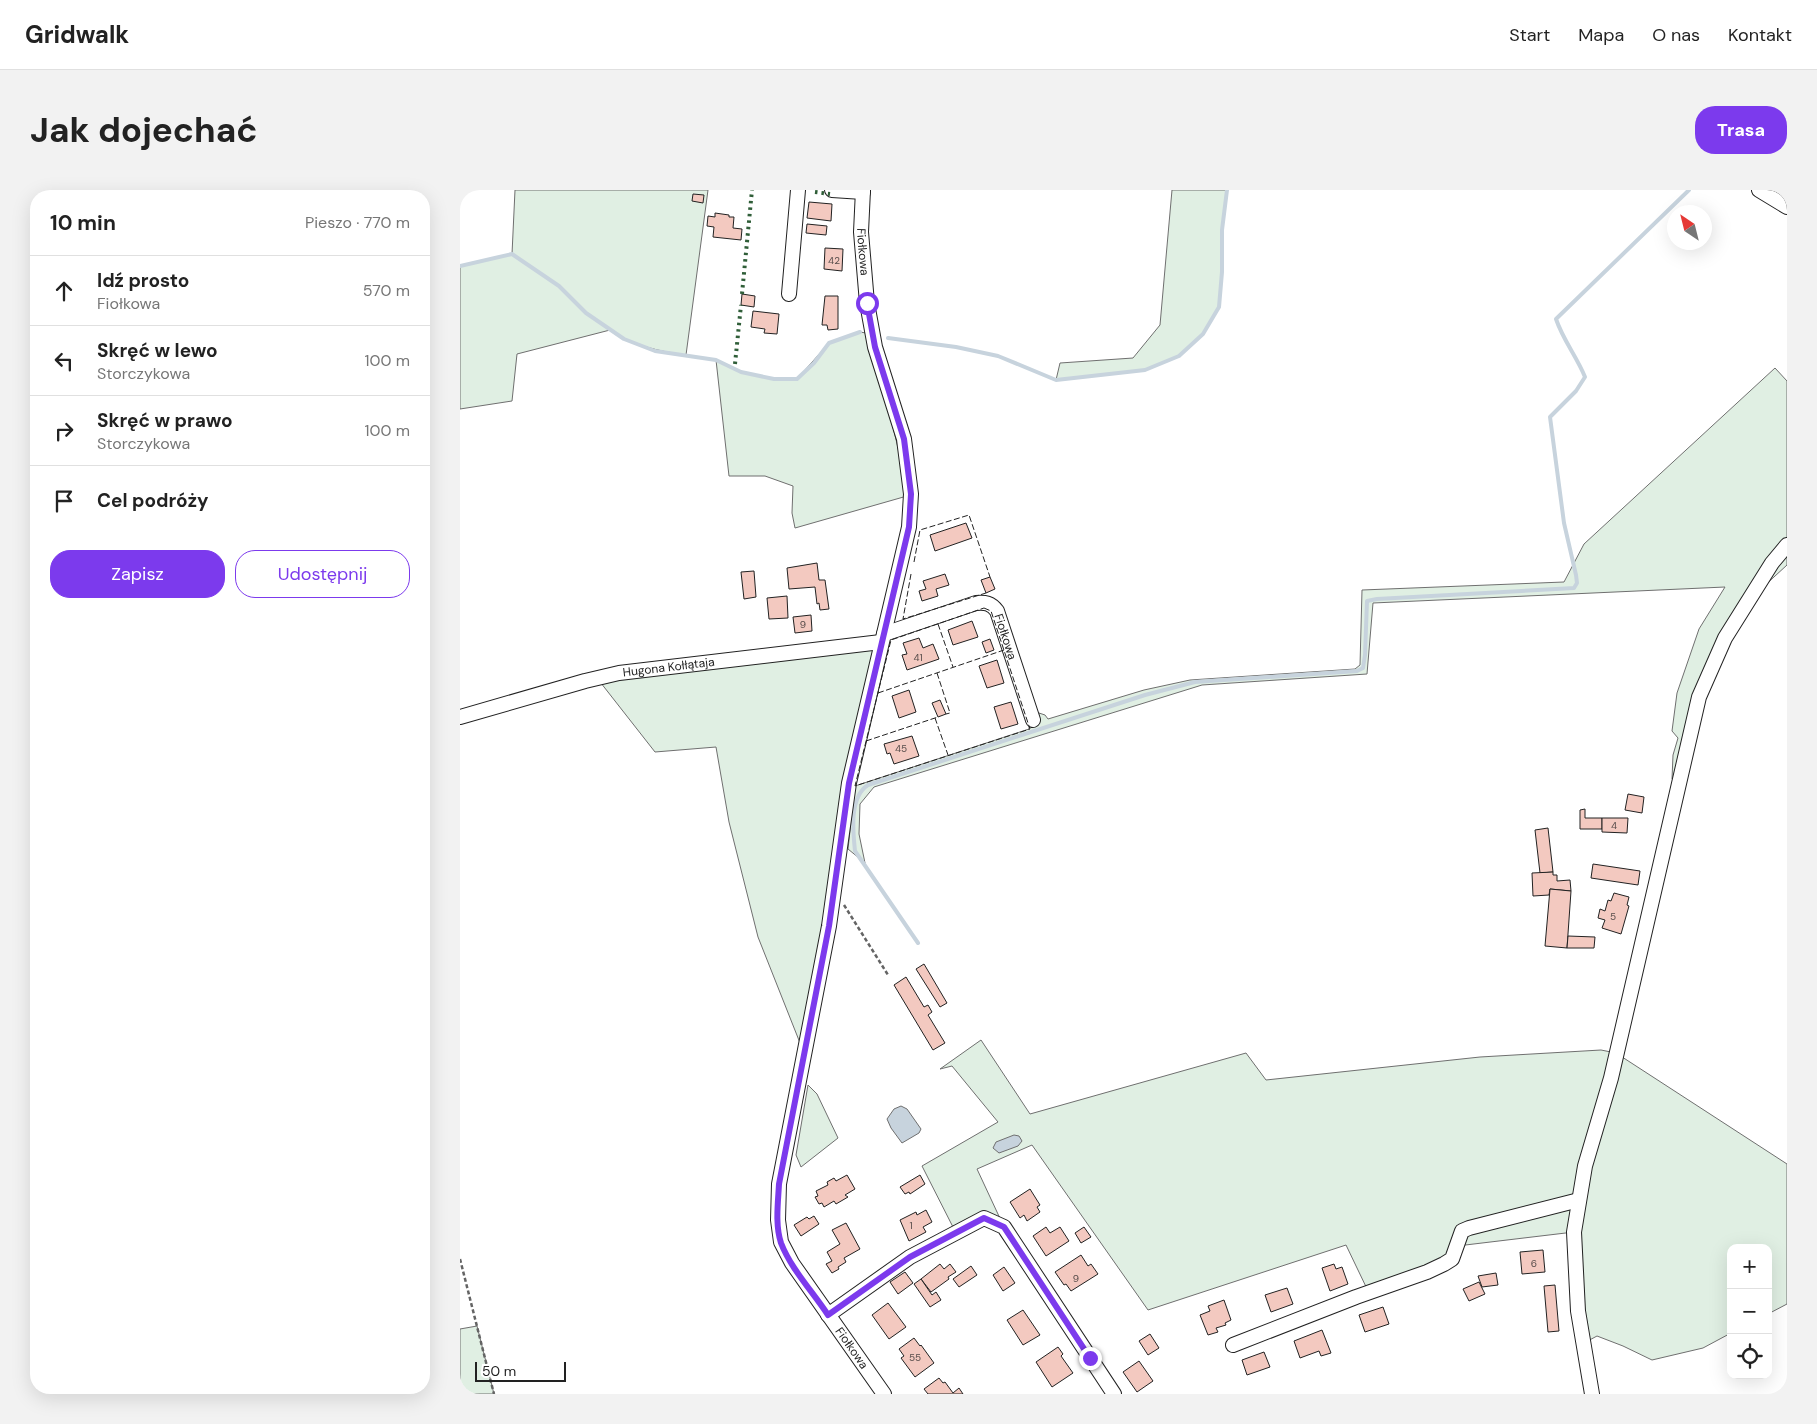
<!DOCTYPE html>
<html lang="pl">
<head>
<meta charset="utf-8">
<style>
  :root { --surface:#fff; --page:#f2f2f2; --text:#222; --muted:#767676; --line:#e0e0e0; --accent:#7c3aed }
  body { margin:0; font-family:"DM Sans",sans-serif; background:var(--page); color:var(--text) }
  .controls { position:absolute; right:15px; bottom:15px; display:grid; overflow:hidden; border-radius:10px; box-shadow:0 5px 20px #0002 }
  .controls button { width:45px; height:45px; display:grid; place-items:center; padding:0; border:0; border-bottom:1px solid var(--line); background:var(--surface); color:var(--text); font:25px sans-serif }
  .compass { position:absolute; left:1207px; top:15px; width:45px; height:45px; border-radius:50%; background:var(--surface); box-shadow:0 5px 20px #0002; rotate:325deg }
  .scale { position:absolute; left:15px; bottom:12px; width:91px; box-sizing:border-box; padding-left:5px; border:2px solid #222; border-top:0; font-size:14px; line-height:18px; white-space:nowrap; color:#222; -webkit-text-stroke:4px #fff; paint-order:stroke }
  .stop { position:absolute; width:15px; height:15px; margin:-11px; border:4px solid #7c3aed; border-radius:50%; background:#fff }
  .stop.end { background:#7c3aed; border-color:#fff; box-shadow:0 1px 5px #0008 }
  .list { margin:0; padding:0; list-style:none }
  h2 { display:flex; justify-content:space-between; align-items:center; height:65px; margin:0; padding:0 20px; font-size:21px }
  h2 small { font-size:16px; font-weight:400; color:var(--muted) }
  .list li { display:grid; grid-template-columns:32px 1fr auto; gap:15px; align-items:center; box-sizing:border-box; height:70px; padding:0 20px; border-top:1px solid var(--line) }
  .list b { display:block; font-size:19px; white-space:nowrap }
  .list p { margin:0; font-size:16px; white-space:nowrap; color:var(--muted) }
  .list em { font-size:16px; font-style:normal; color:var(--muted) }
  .actions { display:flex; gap:10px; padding:15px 20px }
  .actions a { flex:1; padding:11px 0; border:1px solid var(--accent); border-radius:20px; text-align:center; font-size:18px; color:var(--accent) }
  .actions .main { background:var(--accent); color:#fff }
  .icon { flex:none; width:28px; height:28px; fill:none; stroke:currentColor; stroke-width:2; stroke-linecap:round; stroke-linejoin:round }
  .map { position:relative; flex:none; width:1327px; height:1204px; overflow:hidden; border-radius:20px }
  header { display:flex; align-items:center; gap:30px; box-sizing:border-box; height:70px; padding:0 25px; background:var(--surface); border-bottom:1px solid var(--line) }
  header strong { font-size:24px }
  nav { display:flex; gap:28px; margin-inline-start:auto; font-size:18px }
  .intro { display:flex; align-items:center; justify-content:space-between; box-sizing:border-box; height:120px; padding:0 30px }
  h1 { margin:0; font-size:35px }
  .button { padding:12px 22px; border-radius:20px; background:var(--accent); color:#fff; font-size:18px; font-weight:700 }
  main { display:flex; gap:30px; padding:0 30px }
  aside { flex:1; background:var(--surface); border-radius:20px; box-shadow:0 5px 20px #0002 }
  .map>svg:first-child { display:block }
  .green { fill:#e0efe3; stroke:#6f6f6f }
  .water { fill:#c7d3dd; stroke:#6f6f6f }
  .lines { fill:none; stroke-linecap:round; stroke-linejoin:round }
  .stream { stroke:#c7d3dd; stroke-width:4 }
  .building { fill:#f3c9c0; stroke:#222 }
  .minor-casing { stroke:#222; stroke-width:16 }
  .path { stroke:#646464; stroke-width:2.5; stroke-dasharray:4 2.5; stroke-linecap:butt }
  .minor { stroke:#fff; stroke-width:14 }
  .hedge { stroke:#2f5e38; stroke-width:4; stroke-dasharray:2.5 4; stroke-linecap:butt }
  .fence { stroke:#222; stroke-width:1; stroke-dasharray:6 2.5; stroke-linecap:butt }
  .route { stroke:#7c3aed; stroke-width:6 }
  .labels { text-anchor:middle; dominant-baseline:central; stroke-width:4; stroke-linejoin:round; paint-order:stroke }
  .number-label { font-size:10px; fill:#564c4a }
  .street-label { font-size:12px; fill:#222; stroke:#fff }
</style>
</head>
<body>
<header>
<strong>Gridwalk</strong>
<nav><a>Start</a><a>Mapa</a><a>O nas</a><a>Kontakt</a></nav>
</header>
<div class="intro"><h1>Jak dojechać</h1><a class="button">Trasa</a></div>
<main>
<aside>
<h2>10 min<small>Pieszo · 770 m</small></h2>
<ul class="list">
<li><svg class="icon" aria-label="ahead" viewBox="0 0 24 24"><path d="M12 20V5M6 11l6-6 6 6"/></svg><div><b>Idź prosto</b><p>Fiołkowa</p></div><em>570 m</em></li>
<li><svg class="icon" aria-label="left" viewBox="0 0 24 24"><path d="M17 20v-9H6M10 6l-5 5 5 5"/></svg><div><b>Skręć w lewo</b><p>Storczykowa</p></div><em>100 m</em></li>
<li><svg class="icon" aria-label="right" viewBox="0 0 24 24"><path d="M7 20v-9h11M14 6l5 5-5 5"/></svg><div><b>Skręć w prawo</b><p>Storczykowa</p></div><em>100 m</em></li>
<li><svg class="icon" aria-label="arrive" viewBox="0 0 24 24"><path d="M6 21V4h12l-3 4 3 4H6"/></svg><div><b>Cel podróży</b></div></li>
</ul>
<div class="actions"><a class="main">Zapisz</a><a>Udostępnij</a></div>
</aside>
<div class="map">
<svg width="1327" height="1204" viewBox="0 0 1327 1204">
  <rect width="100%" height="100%" fill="#fff"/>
  <g class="green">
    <path d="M 55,0 L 248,0 L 226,165 C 197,161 175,156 150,140 L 57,164 L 52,211 L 0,219 L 0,76 L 52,64 Z"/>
    <polygon points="712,0 767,0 762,40 762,82 759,117 743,144 719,166 685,180 596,190 600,173 673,168 700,135"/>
    <path d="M 400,142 L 406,143 C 422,197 439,250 447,306 L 335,338 L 332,323 L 333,296 L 305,286 L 269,286 L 256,170 L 281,182 L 314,189 L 337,189 L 369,153 Z"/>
    <polygon points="1315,178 1327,191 1327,375 1289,410 1260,449 1217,589 1212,589 1213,565 1218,548 1212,541 1217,503 1239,439 1265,397 913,413 907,484 742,495 414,597 400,614 399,644 405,673 388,659 395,596 569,539 569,536 577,532 579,523 585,525 588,529 684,500 730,490 895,479 900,475 902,400 1104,392 1124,354"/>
    <polygon points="421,452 344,863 298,747 269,632 256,557 195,562 137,488"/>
    <polygon points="521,850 570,924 786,863 806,890 1020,867 1141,860 1156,863 1327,974 1327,1114 1308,1124 1308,1058 1271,1058 1271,1143 1243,1158 1192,1170 1163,1156 1137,1146 1124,1153 1114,1042 997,1056 994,1064 909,1103 886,1055 688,1120 572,955 517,979 544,1037 524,1028 496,1043 462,976 538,932 492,876 480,879"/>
    <polygon points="348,895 357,904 378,948 341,977 336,965"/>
    <polygon points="17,1136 34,1204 0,1204 0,1139"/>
  </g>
  <g class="water">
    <polygon points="441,916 447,919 461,939 459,943 442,953 431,938 427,929 434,919"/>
    <polygon points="554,945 559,946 562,951 558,956 539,963 533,958 536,952"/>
  </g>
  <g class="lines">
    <g class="stream">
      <polyline points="0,76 52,64 99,96 126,123 164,149 195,161 256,170 281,182 314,189 337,189 354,173 369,153 400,142"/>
      <polyline points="428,148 496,157 538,166 596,190 685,180 719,166 743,144 759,117 762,82 762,40 767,0"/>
      <path d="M 458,753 L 395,661 C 393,642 389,607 408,595 L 685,505 L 735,492 L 897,481 L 903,478 L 905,465 L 907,411 L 917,409 L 1114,398 L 1117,393 L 1116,385 L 1104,333 L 1090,227 L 1116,201 L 1125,187 C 1117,167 1103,150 1096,129 L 1229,0"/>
    </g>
  </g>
  <g class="building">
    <polygon points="233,4 244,5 243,13 232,11"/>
    <polygon points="349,12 372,14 371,31 347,28"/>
    <polygon points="255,23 269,25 269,27 274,27 273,38 282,39 281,50 253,47 254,37 247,36 248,26 255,27"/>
    <polygon points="347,34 367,36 366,45 346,43"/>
    <polygon points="365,58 383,59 382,81 364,79"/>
    <polygon points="282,104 295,106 294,117 281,115"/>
    <polygon points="365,106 378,106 378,139 368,140 367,135 362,135"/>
    <polygon points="293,121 319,124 317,144 304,143 305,139 291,137"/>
    <polygon points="506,333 512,348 475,361 470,345"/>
    <polygon points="357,373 359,390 365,390 369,419 360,420 359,413 357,414 355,397 329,399 327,378"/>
    <polygon points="294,381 296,407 284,409 281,382"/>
    <polygon points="485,384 489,395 476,399 478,406 462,411 459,401 466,399 463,391"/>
    <polygon points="530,387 535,399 526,403 521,390"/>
    <polygon points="327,406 328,428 309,429 307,408"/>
    <polygon points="351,425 352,441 335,443 333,427"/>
    <polygon points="512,431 518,447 493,455 488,440"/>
    <polygon points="459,448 463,458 473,454 479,469 447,480 442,465 447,464 443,453"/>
    <polygon points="530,449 534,460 526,463 522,452"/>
    <polygon points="537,470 544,493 527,498 519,476"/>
    <polygon points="449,500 456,522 439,528 432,506"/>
    <polygon points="480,510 486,524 478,527 472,513"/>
    <polygon points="551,512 558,534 541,539 534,517"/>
    <polygon points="452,546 459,566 434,574 430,563 427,564 424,554"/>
    <polygon points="1168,604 1184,607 1182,623 1165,620"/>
    <polygon points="1125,619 1125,628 1142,628 1142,639 1120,639 1120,620"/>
    <polygon points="1142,628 1168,628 1167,643 1142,642"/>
    <polygon points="1088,638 1093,682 1080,683 1075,640"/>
    <polygon points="1133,674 1180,681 1178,695 1131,688"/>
    <polygon points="1093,682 1093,685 1097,685 1097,691 1110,690 1111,701 1090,699 1089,705 1073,706 1072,683"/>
    <polygon points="1090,699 1111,701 1107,758 1085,756"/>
    <polygon points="1154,703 1169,707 1167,715 1169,716 1161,744 1142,738 1145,730 1138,728 1140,719 1145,721 1148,710 1151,711"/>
    <polygon points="1108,746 1135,747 1134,758 1107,758"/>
    <polygon points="464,774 487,813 480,817 456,779"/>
    <polygon points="446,787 464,817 468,815 472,822 468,825 485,853 473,860 434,795"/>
    <polygon points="387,985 395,999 385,1005 388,1007 376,1014 374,1011 364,1017 362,1013 359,1014 355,1007 358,1006 356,1001 368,995 367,992 374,988 376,991"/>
    <polygon points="460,985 465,994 450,1004 449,1002 445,1004 440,997"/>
    <polygon points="570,999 580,1015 577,1017 580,1022 567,1031 564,1025 560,1028 550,1012"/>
    <polygon points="466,1020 472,1032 463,1037 466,1042 449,1051 440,1030 456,1022 457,1025"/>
    <polygon points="354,1026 359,1034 341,1046 334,1035 347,1027 349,1029"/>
    <polygon points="386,1033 400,1059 384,1068 386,1072 378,1077 379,1079 372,1083 366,1074 372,1071 367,1062 380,1054 372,1040"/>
    <polygon points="586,1037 590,1043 600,1037 609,1051 586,1066 573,1046"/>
    <polygon points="624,1037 631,1047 621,1053 615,1043"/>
    <polygon points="1083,1060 1085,1082 1062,1084 1060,1062"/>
    <polygon points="621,1065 628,1076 631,1074 638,1084 611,1101 606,1094 604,1095 595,1082"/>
    <polygon points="480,1074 484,1079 490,1074 496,1082 488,1087 489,1089 471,1102 461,1089"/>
    <polygon points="874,1074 876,1079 882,1077 888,1094 870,1101 862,1078"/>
    <polygon points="511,1076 517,1085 499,1097 493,1089"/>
    <polygon points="544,1077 555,1093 543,1101 533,1085"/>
    <polygon points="445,1082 453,1093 438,1104 430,1092"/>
    <polygon points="1036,1083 1038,1095 1022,1097 1018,1086"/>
    <polygon points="461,1089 472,1105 476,1102 481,1110 470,1117 454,1094"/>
    <polygon points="1019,1092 1025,1104 1009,1111 1003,1099"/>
    <polygon points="1095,1095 1099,1141 1088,1142 1084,1096"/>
    <polygon points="827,1098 833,1114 811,1122 805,1105"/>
    <polygon points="764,1110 771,1130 765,1133 766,1135 756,1138 758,1142 748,1145 740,1125 750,1121 748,1116"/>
    <polygon points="428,1113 446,1137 429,1149 412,1125"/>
    <polygon points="923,1117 929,1134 905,1142 899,1125"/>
    <polygon points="563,1120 580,1145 563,1155 547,1130"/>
    <polygon points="862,1140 871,1163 861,1166 859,1161 840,1168 834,1151"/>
    <polygon points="690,1144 699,1158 688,1165 679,1151"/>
    <polygon points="454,1148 460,1156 461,1155 474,1173 455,1187 441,1168 444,1166 439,1159"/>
    <polygon points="598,1157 603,1164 601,1166 613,1183 592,1197 576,1172"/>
    <polygon points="804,1162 810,1177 787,1185 782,1170"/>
    <polygon points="679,1171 693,1191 677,1202 663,1182"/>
    <polygon points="479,1188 483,1193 485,1192 493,1203 499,1198 503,1204 468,1204 464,1199"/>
  </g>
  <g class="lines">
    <g class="minor-casing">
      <g id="minor">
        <polyline points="372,0 403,2"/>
        <path id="s1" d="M 403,0 L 401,42 L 407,113 L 415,157 L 444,249 L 451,304 L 449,337 L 389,593 L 369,736 L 319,994 L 318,1030 L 321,1052 L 332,1073 L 424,1204"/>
        <polyline points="1299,0 1327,17"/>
        <polyline points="329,104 338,0"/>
        <path id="s2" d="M 424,444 L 516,413 C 525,412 531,413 537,421 L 573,530"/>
        <path id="s3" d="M 0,527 L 125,491 L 159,483 L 421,452"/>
        <polyline points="368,1125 450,1067 524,1028 544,1037 654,1204"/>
        <polyline points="773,1155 896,1107 967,1082 984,1074 992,1069 1002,1041 1009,1038 1119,1010"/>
        <polyline points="1132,1204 1118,1121 1114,1042 1125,976 1151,888 1239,507 1265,448 1312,373 1327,355"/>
      </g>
    </g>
    <g class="path">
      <polyline points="384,715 428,785"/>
      <polyline points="0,1069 34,1204"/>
    </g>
    <use href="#minor" class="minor"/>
    <g class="hedge">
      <polyline points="355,2 370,4"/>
      <polyline points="282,104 292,0"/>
      <polyline points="275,174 281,115"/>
    </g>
    <g class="fence">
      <polyline points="454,372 460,340 509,325 530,387"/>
      <polyline points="451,384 443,429 526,403"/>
      <polygon points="524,418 531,421 570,539 395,596 431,450"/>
      <polyline points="478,434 493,477"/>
      <polyline points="477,483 490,523 486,524"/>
      <polyline points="418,503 544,460"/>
      <polyline points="475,528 488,565"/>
      <polyline points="406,551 478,527"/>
    </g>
  </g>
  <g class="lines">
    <path class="route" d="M 407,113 L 415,157 L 444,249 L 451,304 L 449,337 L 389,593 L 369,736 L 319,994 C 318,1013 315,1035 321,1053 C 331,1079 353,1102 368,1125 L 450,1067 L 524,1028 L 544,1037 L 630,1168"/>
  </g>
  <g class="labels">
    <g class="number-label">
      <text x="374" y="70">42</text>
      <text x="343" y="434">9</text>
      <text x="458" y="467">41</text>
      <text x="441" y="558">45</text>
      <text x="1154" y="635">4</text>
      <text x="1153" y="726">5</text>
      <text x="451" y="1035">1</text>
      <text x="1074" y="1073">6</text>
      <text x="616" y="1088">9</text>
      <text x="455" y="1167">55</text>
    </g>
    <g class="street-label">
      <text stroke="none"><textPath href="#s1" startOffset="62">Fiołkowa</textPath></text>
      <text stroke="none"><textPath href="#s2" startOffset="148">Fiołkowa</textPath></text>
      <text stroke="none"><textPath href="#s3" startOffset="215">Hugona Kołłątaja</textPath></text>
      <text stroke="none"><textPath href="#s1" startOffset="1199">Fiołkowa</textPath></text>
    </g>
  </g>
</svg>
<div class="controls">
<button>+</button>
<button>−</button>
<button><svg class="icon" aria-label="locate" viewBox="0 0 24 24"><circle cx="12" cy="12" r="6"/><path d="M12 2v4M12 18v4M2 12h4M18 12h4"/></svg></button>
</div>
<svg class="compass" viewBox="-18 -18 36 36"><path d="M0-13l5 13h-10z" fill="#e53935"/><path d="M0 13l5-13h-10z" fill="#767676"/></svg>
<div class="scale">50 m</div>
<div class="stop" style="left:407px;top:113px"></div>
<div class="stop end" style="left:630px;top:1168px"></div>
</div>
</main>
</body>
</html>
